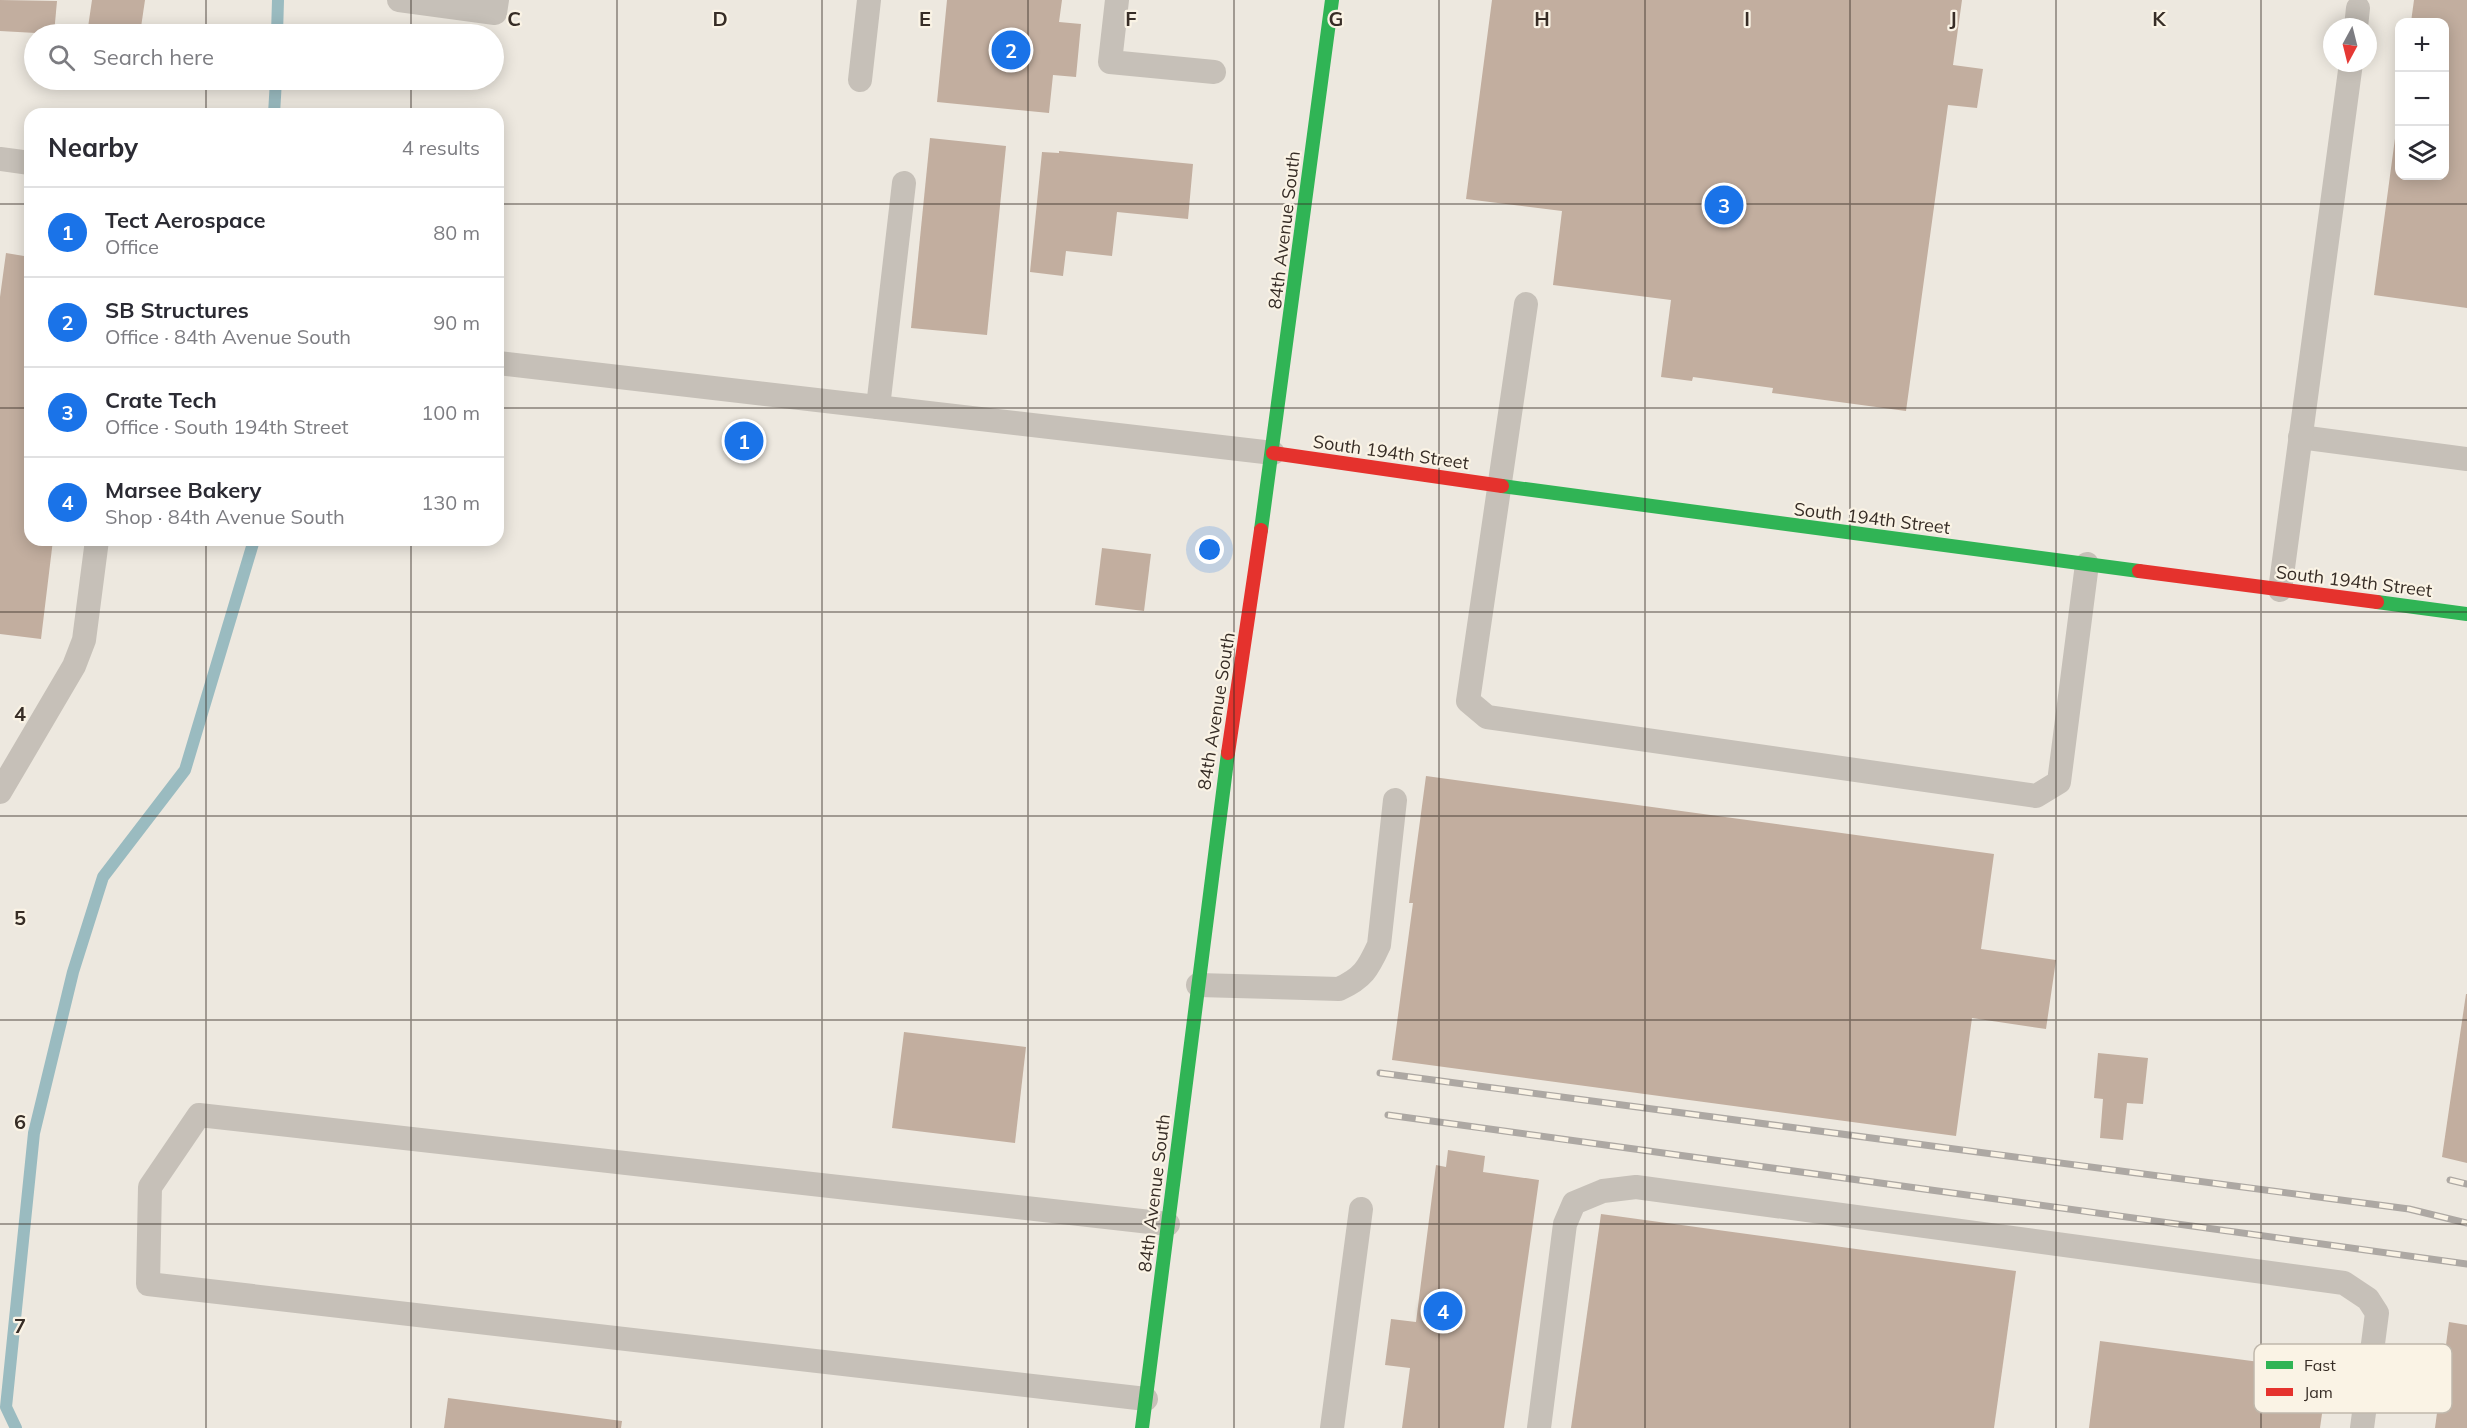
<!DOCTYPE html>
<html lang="en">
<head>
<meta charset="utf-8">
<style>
  :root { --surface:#fff; --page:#f7f7f7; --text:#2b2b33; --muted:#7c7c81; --line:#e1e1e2; --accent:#1a73e8 }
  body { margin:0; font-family:Mulish,sans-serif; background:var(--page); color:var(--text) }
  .controls { position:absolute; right:18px; top:18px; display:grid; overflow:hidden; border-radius:12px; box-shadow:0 3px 15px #0003 }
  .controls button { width:54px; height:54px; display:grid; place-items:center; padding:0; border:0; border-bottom:2px solid var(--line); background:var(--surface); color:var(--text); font:30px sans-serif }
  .compass { position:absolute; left:2323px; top:18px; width:54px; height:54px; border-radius:50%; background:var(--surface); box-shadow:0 3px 15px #0003; rotate:187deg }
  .you { position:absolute; left:1210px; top:550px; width:21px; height:21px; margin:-15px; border:4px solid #fff; border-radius:50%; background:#1a73e8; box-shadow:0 0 0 9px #1a73e833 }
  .badge { display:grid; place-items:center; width:39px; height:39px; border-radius:50%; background:var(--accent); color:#fff; font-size:20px; font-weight:700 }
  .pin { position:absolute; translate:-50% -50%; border:3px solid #fff; box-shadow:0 2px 6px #0006 }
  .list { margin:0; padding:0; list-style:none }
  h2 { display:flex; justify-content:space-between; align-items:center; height:78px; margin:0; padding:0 24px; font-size:26px }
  h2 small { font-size:20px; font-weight:400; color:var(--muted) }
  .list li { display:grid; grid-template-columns:39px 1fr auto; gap:18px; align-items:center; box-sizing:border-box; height:90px; padding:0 24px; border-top:2px solid var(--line) }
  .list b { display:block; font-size:22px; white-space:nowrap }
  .list p { margin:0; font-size:20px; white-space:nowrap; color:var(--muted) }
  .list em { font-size:20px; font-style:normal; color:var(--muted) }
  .icon { flex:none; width:33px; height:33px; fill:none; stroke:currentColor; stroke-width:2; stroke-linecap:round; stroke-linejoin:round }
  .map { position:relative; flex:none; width:2467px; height:1428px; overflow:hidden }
  .search { position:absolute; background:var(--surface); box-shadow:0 3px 15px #0003; left:24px; top:24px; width:480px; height:66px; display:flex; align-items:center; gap:15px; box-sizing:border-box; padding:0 21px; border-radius:33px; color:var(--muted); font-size:22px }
  .panel { position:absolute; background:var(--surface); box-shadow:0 3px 15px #0003; left:24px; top:108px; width:480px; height:438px; border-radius:18px }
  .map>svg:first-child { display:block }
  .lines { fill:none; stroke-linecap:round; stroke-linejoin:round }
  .stream { stroke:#9abbc0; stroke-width:12 }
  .building { fill:#c2ae9f }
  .lane { stroke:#c6c0b8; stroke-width:24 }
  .fast { stroke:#30b455; stroke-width:14 }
  .jam { stroke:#e5322d; stroke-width:14 }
  .rail-casing { stroke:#ada8a3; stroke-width:7 }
  .rail { stroke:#faf3e5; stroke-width:4.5; stroke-dasharray:14; stroke-linecap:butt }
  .grid { fill:none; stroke:#372d26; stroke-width:1.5; stroke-opacity:0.55 }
  .labels { text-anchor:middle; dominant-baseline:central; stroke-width:4.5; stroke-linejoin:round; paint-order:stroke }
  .street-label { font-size:18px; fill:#372d26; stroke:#faf3e5 }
  .key { fill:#faf3e5; stroke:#c0b8ac; stroke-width:1.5 }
  .key-label { font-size:16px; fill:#372d26 }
  .grid-label { font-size:20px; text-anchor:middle; font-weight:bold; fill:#372d26; stroke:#faf3e5; stroke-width:4.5; stroke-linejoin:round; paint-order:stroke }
</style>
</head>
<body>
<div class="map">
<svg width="2467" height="1428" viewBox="0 0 2467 1428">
  <rect width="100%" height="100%" fill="#ede8df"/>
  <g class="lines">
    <g class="stream">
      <polyline points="277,34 278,0"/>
      <polyline points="274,114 276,80"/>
      <polyline points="16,1428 6,1407 34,1133 73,972 103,877 185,770 254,540"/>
    </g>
  </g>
  <g class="building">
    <polygon points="0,0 57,1 54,34 0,31"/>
    <polygon points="92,0 145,0 140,34 87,34"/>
    <polygon points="947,0 1062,0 1059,22 1081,24 1076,77 1053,75 1049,113 937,102"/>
    <polygon points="1492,0 1962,0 1953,65 1983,69 1977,108 1948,105 1906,411 1772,393 1773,388 1693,377 1692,381 1661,377 1671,300 1553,285 1562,211 1466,199"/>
    <polygon points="2414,0 2467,0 2467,308 2374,295 2398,116 2400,176 2444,176 2444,22 2411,22"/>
    <polygon points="930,138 1006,146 987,335 911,328"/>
    <polygon points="1059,151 1193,164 1188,219 1117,212 1112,256 1066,251 1063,276 1030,272 1042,152 1059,153"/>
    <polygon points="6,253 30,257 30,540 53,540 41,639 0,634 0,297"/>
    <polygon points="1102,548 1151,554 1144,611 1095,605"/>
    <polygon points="1426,776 1994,854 1981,949 2056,960 2046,1029 1972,1018 1956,1136 1392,1060 1413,903 1409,903"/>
    <polygon points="2466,994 2467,994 2467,1163 2442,1157"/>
    <polygon points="904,1032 1026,1047 1015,1143 892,1128"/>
    <polygon points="2098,1053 2148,1058 2143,1104 2127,1103 2123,1140 2100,1138 2103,1099 2094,1098"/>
    <polygon points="1448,1150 1485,1156 1483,1172 1539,1180 1504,1428 1402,1428 1410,1368 1385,1365 1391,1319 1416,1322 1436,1165 1446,1167"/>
    <polygon points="1601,1214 2016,1271 1994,1428 1571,1428"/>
    <polygon points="2449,1322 2467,1325 2467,1428 2435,1428"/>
    <polygon points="2100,1341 2328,1371 2320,1428 2089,1428"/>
    <polygon points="448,1398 622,1421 621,1428 444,1428"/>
  </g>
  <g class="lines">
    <g class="lane">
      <polyline points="399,0 495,13 497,0"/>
      <polyline points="1117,0 1110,62 1214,72"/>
      <polyline points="2356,27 2358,8"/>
      <polyline points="860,80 869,0"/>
      <polyline points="0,159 30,163"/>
      <polyline points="1526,304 1468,701 1487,717 2036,796 2059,782 2087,564"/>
      <polyline points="498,363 1273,453"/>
      <polyline points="878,407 904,183"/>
      <polyline points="2300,437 2467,459"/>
      <polyline points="2280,590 2351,63"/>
      <polyline points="0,792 74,666 84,640 97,540"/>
      <path d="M 1198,985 L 1339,989 C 1363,978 1368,969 1379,945 L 1395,800"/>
      <polyline points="1146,1399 148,1284 150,1187 199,1115 1168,1224"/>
      <polyline points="1332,1428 1361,1209"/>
      <polyline points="1539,1428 1565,1224 1574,1203 1603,1191 1636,1187 2344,1283 2368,1299 2377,1313 2362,1428"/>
    </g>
    <g class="fast">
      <polyline points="1502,486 2139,571"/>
      <polyline points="1261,530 1332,0"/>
      <polyline points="2377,602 2467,614"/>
      <polyline points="1142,1428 1228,753"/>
    </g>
    <g class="jam">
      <polyline points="1273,453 1502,486"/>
      <polyline points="2139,571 2377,602"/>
      <polyline points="1228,753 1261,530"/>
    </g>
    <g class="rail-casing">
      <g id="rail">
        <polyline points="1380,1073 2409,1209 2467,1223"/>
        <polyline points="1388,1115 2467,1264"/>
        <polyline points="2450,1180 2467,1184"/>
      </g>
    </g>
    <use href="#rail" class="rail"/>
  </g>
  <path class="grid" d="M 206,0 L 206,34M 411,0 L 411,34M 617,0 L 617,1428M 822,0 L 822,1428M 1028,0 L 1028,1428M 1234,0 L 1234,1428M 1439,0 L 1439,1428M 1645,0 L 1645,1428M 1850,0 L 1850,1428M 2056,0 L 2056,1428M 2261,0 L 2261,1428M 206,80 L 206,114M 411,80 L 411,114M 0,204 L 30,204M 498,204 L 2467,204M 0,408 L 30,408M 498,408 L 2467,408M 206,540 L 206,1428M 411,540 L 411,1428M 0,612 L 2467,612M 0,816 L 2467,816M 0,1020 L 2467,1020M 0,1224 L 2467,1224"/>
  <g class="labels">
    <g class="street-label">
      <text transform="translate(1284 230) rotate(-83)">84th Avenue South</text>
      <text transform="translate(1391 452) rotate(8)">South 194th Street</text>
      <text transform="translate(1872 518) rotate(7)">South 194th Street</text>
      <text transform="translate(2354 581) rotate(7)">South 194th Street</text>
      <text transform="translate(1216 711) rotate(-81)">84th Avenue South</text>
      <text transform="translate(1154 1193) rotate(-83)">84th Avenue South</text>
    </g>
  </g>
  <rect x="2254" y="1344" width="198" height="69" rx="9" class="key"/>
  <rect x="2266" y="1361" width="27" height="8" fill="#30b455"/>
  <rect x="2266" y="1388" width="27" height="8" fill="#e5322d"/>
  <g class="key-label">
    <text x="2304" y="1371">Fast</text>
    <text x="2304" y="1398">Jam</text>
  </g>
  <g class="grid-label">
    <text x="514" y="26">C</text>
    <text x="720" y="26">D</text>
    <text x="925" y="26">E</text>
    <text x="1131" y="26">F</text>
    <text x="1336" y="26">G</text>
    <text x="1542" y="26">H</text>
    <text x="1747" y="26">I</text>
    <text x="1953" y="26">J</text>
    <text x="2159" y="26">K</text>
    <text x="20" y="721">4</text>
    <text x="20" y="925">5</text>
    <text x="20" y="1129">6</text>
    <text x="20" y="1333">7</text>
  </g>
</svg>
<div class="controls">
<button>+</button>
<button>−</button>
<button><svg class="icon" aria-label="layers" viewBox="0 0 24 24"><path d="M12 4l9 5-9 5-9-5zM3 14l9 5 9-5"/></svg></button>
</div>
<svg class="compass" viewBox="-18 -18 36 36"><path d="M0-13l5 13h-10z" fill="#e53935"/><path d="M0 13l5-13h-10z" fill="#7c7c81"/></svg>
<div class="you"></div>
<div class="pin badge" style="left:744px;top:441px">1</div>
<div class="pin badge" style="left:1011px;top:50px">2</div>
<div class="pin badge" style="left:1724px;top:205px">3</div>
<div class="pin badge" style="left:1443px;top:1311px">4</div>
<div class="search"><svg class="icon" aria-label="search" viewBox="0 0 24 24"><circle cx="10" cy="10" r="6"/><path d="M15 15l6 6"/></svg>Search here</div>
<section class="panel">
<h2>Nearby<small>4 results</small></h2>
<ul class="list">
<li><span class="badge">1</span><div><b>Tect Aerospace</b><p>Office</p></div><em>80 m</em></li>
<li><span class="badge">2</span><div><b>SB Structures</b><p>Office · 84th Avenue South</p></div><em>90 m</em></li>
<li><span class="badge">3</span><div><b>Crate Tech</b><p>Office · South 194th Street</p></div><em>100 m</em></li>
<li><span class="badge">4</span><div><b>Marsee Bakery</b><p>Shop · 84th Avenue South</p></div><em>130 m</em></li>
</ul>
</section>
</div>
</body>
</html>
